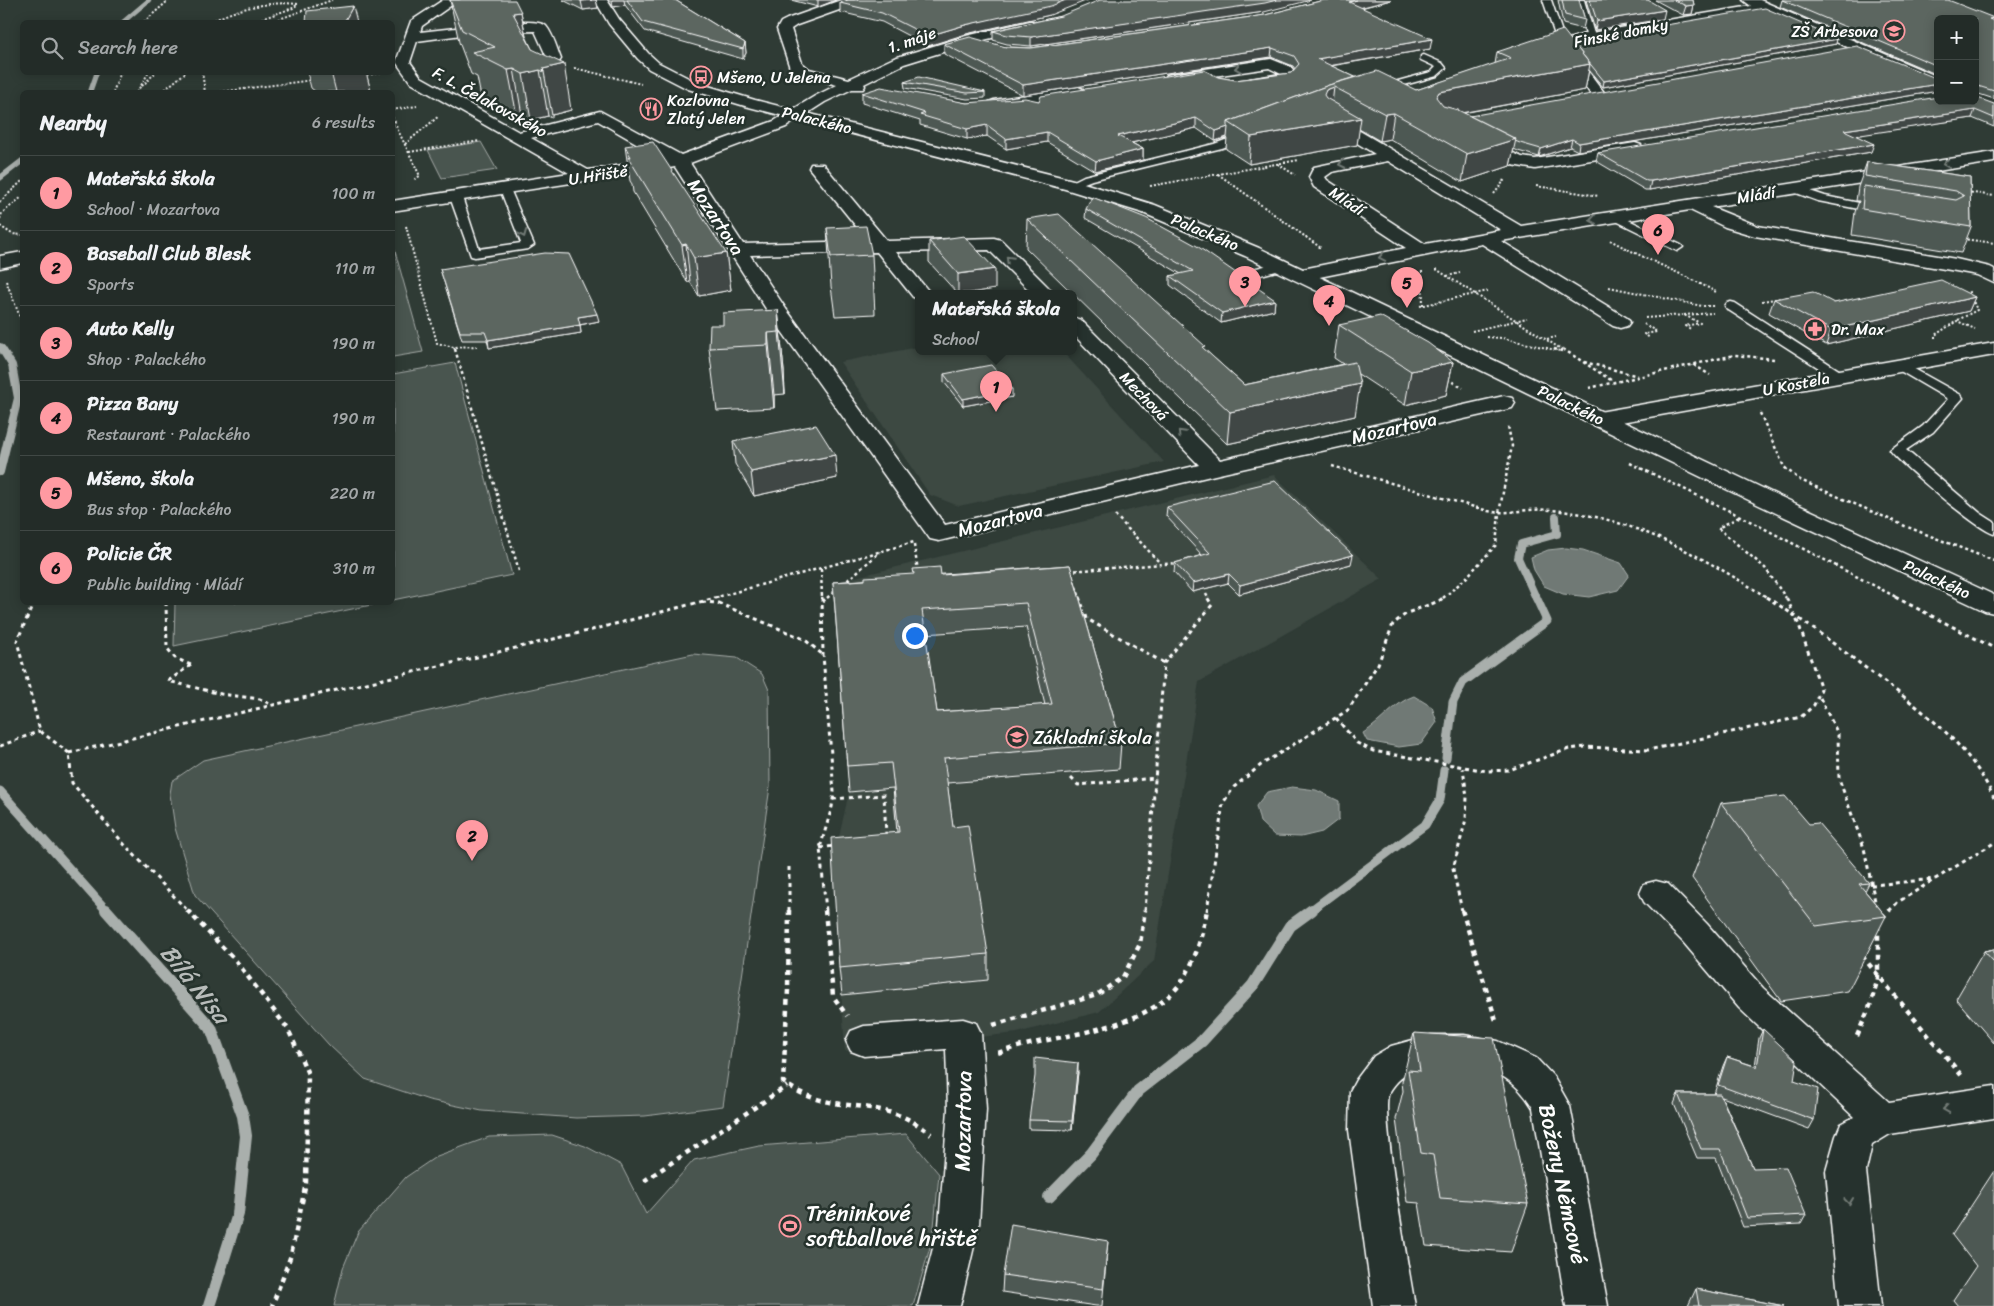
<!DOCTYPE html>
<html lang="en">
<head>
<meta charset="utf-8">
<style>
  :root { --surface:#232c28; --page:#2b3430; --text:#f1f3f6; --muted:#a3a7a8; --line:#404845; --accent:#ff9aa2 }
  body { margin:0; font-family:Sriracha,sans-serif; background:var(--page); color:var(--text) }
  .controls { position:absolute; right:15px; top:15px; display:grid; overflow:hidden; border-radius:8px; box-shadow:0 2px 12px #0003 }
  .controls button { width:45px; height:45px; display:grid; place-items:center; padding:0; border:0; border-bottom:1px solid var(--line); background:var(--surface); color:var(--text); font:25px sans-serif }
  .you { position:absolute; left:914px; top:635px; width:18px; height:18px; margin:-12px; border:4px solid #fff; border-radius:50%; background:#1a73e8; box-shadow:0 0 0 8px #1a73e833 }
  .badge { display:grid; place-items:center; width:32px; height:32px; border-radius:50%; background:var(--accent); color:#111; font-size:16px; font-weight:700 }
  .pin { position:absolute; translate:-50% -41px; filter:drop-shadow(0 1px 2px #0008) }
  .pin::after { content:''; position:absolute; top:26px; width:18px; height:15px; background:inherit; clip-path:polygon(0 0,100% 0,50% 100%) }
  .popup { position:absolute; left:915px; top:290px; width:162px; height:65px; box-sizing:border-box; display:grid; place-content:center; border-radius:8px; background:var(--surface); filter:drop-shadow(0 1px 4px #0005); font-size:16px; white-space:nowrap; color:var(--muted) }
  .popup b { font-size:19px; color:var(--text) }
  .popup::after { content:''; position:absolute; left:50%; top:100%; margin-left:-10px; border:10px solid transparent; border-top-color:var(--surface) }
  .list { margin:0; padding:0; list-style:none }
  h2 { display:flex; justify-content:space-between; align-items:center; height:65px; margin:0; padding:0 20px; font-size:21px }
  h2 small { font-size:16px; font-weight:400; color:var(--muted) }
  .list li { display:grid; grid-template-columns:32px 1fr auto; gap:15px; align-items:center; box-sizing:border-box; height:75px; padding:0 20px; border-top:1px solid var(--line) }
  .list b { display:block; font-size:19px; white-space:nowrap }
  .list p { margin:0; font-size:16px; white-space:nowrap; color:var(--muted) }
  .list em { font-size:16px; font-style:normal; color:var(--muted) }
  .icon { flex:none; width:28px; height:28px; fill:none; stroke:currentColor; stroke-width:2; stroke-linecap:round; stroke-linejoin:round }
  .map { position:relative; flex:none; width:1994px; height:1306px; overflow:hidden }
  .search { position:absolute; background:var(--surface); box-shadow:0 2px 12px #0003; left:20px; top:20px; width:375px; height:55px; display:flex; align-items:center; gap:12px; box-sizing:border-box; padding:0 18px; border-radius:8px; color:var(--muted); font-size:19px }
  .panel { position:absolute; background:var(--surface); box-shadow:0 2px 12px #0003; left:20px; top:90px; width:375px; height:515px; border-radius:8px }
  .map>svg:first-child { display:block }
  .built { fill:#3c4842 }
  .green { fill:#4a544f; stroke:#a4aaa7 }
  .water { fill:#707975; stroke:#a9afac }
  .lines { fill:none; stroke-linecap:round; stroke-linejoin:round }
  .stream-far4 { stroke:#a9afac; stroke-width:4.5 }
  .stream-far3 { stroke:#a9afac; stroke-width:5.5 }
  .stream-far2 { stroke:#a9afac; stroke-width:8 }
  .stream-far1 { stroke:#a9afac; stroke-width:9 }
  .stream { stroke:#a9afac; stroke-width:12 }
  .service-casing { stroke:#fff; stroke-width:3 }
  .minor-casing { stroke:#fff; stroke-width:3 }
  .tertiary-casing { stroke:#fff; stroke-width:3 }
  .path-far3 { stroke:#fff; stroke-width:2; stroke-dasharray:2 2; stroke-linecap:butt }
  .path-far2 { stroke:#fff; stroke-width:2.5; stroke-dasharray:3 3; stroke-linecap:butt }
  .path-far1 { stroke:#fff; stroke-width:3; stroke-dasharray:4 4; stroke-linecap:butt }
  .path { stroke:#fff; stroke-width:4.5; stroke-dasharray:5 5; stroke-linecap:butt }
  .service { fill:#26332d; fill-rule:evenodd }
  .minor { fill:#26332d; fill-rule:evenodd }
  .tertiary { fill:#26332d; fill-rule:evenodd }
  .wall { fill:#4e5853; stroke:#fff; fill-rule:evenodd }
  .shaded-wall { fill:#404744; stroke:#fff }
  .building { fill:#5b6661; stroke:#fff; fill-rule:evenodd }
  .oneway { stroke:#727a76 }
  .labels { text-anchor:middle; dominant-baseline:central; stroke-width:5; stroke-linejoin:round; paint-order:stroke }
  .far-poi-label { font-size:16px; fill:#fff; stroke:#26332d; text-anchor:start }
  .far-street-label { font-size:16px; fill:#fff; stroke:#26332d }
  .street-label { font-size:19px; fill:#fff; stroke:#26332d }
  .poi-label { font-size:19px; fill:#fff; stroke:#26332d; text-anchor:start }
  .near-street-label { font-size:22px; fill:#fff; stroke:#26332d }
  .near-poi-label { font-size:22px; fill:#fff; stroke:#26332d; text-anchor:start }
  .near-water-label { font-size:24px; font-style:italic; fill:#b8bcba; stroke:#26332d }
</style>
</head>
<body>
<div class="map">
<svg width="1994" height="1306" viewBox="0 0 1994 1306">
  <rect width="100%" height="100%" fill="#2f3b35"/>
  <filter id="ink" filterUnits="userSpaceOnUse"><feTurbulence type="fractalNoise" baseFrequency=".02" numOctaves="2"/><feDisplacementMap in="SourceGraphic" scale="10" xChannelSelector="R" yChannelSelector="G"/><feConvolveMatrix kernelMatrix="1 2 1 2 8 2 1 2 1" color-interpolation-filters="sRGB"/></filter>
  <g filter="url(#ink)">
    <g class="built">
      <polygon points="918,347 918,351 1062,351 1164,462 959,506 930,495 840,362"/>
      <polygon points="1274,475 1382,579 1199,682 1154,961 1099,1012 1017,1033 845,1051 833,864 849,792 834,607 831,583"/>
    </g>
    <g class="green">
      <polygon points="481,142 497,170 442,178 428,150"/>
      <polygon points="393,244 423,352 393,357 392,357"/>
      <polygon points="455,363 512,575 393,600 393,374"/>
      <polygon points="175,603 175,602 381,603 174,646"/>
      <polygon points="693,654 737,658 762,674 769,690 770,787 723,1106 645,1116 576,1118 482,1111 429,1100 365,1079 329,1045 195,895 175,828 170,794 172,781 203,760"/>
      <polygon points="906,1134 939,1174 933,1237 913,1306 334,1306 343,1268 358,1232 406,1177 437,1156 489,1137 552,1135 585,1146 621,1165 646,1214 694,1160 759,1146"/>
    </g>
    <g class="water">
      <polygon points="1566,548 1583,550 1621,563 1629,575 1618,590 1589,597 1563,594 1544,586 1534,570 1531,557 1548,550"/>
      <path d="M 1414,696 L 1432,707 L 1437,722 L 1421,744 L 1399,747 L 1367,741 L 1363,733 C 1381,723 1395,702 1414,696 Z"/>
      <polygon points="1292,787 1316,790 1339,801 1339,819 1322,832 1301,837 1275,836 1260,822 1256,806 1267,792"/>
    </g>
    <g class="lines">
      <g class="stream-far4">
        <polyline points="123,22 149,0"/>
        <polyline points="90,92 97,72"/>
      </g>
      <g class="stream-far3">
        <polyline points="0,178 22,161"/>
        <polyline points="0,346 3,351"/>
      </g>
      <g class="stream-far2">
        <polyline points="0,472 18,398 12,365 2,349"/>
        <polyline points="1536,598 1518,558 1521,544 1557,534 1556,517"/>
      </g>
      <g class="stream-far1">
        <polyline points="1446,758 1453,702 1463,682 1547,621 1536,597"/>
        <polyline points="0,791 107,911"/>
        <polyline points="1310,911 1425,825 1440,800 1444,770"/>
      </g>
      <g class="stream">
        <polyline points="106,910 211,1028 243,1116 246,1136 238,1214 209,1306"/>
        <polyline points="1049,1197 1091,1154 1138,1091 1202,1041 1253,985 1290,926 1312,910"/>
      </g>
      <g class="service-casing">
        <g id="service">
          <polygon points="1543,0 1551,0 1567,47 1566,49 1563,50 1559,47"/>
          <polygon points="1576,0 1584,0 1595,37 1594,39 1587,37"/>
          <polygon points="1424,55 1442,63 1446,68 1437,76 1379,92 1376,91 1376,87 1431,72 1436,67 1421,60 1421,56"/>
          <polygon points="1248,132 1252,133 1252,137 1222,148 1092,180 1071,188 1066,185 1084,176 1214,144"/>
          <polygon points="505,186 510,189 534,245 528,249 475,257 471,256 450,197 456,194 462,197 479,249 521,243 500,189"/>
          <polygon points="1795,186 1825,196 1879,207 1885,210 1879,213 1818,201 1791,191 1790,189"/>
          <polygon points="1616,214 1681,245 1683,247 1677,251 1673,249 1612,219 1610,217 1612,215"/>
          <polygon points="1280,262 1284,263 1286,266 1284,269 1257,276 1251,272 1253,269"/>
          <polygon points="1731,302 1735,303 1848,376 1846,379 1836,379 1727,309 1725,306 1727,303"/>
          <path d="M 1900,361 L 1961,395 L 1963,398 L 1933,432 L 1906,450 L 1980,513 L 1994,522 L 1994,534 C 1978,530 1900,464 1890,450 L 1923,426 L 1948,399 L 1895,368 L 1893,365 Z"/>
        </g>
      </g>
      <g class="minor-casing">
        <g id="minor">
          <path d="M 443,0 L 459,0 L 422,26 L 420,32 L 473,26 L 470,16 L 477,12 L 482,13 L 487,25 C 498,24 539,18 546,26 C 553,34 557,49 561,59 L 559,62 L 549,62 L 535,31 L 484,32 L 417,41 L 410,62 L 421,77 L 519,132 L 600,111 L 681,155 L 774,121 L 815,96 L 837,85 L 799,75 L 790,68 L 777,29 L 781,22 L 787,19 L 841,0 L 857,0 L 856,4 L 797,25 L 791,29 L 802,63 L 809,69 L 849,79 L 894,58 L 966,36 L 1030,21 L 1035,22 L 1037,25 L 1035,28 L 975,42 L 904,64 L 864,84 L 865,86 L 863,89 L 852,89 L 825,102 L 786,127 L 690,163 L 743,244 L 868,241 L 809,168 L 811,164 L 823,164 L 887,241 L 994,238 L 1001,240 L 1050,289 L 1053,293 L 1032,293 L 989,250 L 896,252 L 930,293 L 918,293 L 918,298 L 913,297 L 877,252 L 750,255 L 786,309 L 945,525 L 1199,465 L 1074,335 L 1074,318 L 1081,320 L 1220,460 L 1504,396 L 1512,398 L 1515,403 L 1512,408 L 1504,410 L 1215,475 L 939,541 L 930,539 L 768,312 L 675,167 L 588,182 L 584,181 L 392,211 L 392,201 L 569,173 L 411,83 L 396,62 L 411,21 ZM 598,121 L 664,159 L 588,170 L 531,138 Z"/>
          <polygon points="1743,0 1760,0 1938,77 1938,86 1764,11 1588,42 1570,47 1606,95 1603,98 1593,98 1582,81 1556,49 1559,42 1585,34 1751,6"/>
          <path d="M 1271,59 L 1291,67 L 1296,74 C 1288,85 1263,88 1250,85 L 1248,82 L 1250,79 L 1281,74 L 1269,68 L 1172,82 L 1167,81 L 1165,78 L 1167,75 L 1172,74 Z"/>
          <polygon points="1078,87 1083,89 1086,92 1083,95 994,110 989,108 986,105 989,102 994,100"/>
          <path d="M 1330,115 L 1336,117 L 1521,226 L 1994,152 L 1994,162 L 1711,207 L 1758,226 L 1956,259 L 1990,267 L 1994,269 L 1994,283 L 1977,275 L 1956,271 L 1755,236 L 1725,227 L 1690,210 L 1501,241 L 1627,318 L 1630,322 L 1627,326 L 1620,328 L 1613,326 L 1482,244 L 1300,281 L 1293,279 L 1290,275 L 1293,271 L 1406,248 L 1314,187 L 1309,177 L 1314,167 L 1375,154 L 1324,123 L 1322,120 L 1324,117 ZM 1388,161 L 1501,230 L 1425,244 L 1327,180 L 1325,177 L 1332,172 Z"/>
          <polygon points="1479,137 1522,157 1535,159 1635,143 1641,145 1643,148 1641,151 1635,153 1535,169 1512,165 1473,145 1471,142 1473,139"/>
          <polygon points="22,252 22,263 0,268 0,256"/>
          <polygon points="1994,343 1994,355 1599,426 1591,424 1588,419 1591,414 1599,412"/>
          <polygon points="1656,881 1668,884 1707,924 1763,988 1889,1102 1994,1086 1994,1118 1890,1134 1872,1145 1866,1171 1881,1306 1839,1306 1826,1171 1836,1136 1841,1124 1854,1117 1739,1008 1683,942 1644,902 1640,893 1644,884"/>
          <polygon points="963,1019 976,1023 981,1033 986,1109 979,1225 960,1306 918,1306 939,1225 948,1109 946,1049 864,1056 851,1051 846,1041 851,1031 864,1026"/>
          <path d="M 1431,1035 L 1464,1035 L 1498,1041 L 1536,1058 L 1553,1076 L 1570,1106 L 1608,1306 L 1566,1306 L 1533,1108 C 1517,1081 1493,1066 1462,1065 C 1433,1063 1405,1065 1389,1093 C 1379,1110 1410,1275 1415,1306 L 1373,1306 L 1349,1130 L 1350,1091 L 1356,1080 L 1374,1056 L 1391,1046 Z"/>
        </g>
      </g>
      <g class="tertiary-casing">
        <polygon id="tertiary" points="595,0 607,0 619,19 648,53 659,63 698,83 755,100 1077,181 1155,205 1259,248 1777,495 1994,595 1994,613 1985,611 1759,505 1245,256 1143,213 1065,189 745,106 688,89 649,69 638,59 609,24"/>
      </g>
      <g class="path-far3">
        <polyline points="144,22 169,0"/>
        <path d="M 211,22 C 236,8 270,1 298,4 L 293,8 L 252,22"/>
        <polyline points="271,22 332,0"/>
        <polyline points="574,68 641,84"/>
        <polyline points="202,72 205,92"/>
        <polyline points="363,75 382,73"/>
        <polyline points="142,86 156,72"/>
        <polyline points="113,92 121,72"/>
        <polyline points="137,92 149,72"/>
        <polyline points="162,92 186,72"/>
        <polyline points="220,92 312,80"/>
        <polyline points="392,110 417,106"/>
        <polyline points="392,117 395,122 392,125"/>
        <polyline points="392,125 396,126 420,176 413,180"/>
        <polyline points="405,144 439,116"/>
        <polyline points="409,152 480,141"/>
        <polyline points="1278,164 1295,175"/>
        <polyline points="1218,174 1321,248"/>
        <polyline points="1150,186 1299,160"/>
        <polyline points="1536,186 1599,196"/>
        <polyline points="1967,192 1994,196"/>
        <polyline points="1494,194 1504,181 1501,180"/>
        <polyline points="0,202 22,181"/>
        <polyline points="0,219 2,213 22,197"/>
        <polyline points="0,226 12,234 22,235"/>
        <polyline points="406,226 437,343 454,347 477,346"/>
        <polyline points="1963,239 1994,243"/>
        <path d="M 1610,240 C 1645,259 1681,273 1716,292"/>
        <polyline points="1436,269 1564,351"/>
        <polyline points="1422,271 1423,305"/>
        <polyline points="1447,276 1460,273"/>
        <polyline points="6,281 22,322"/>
        <polyline points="1609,287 1702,306 1714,306"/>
        <polyline points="1762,301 1788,297"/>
        <polyline points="1420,306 1488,291"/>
        <polyline points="1684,315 1713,313"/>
        <polyline points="19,316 22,312"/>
        <polyline points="1645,318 1684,315 1700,323 1685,326 1691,329"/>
        <polyline points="1958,320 1977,310 1968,290"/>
        <polyline points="1644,324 1657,332 1644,334 1650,338"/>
        <polyline points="1472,331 1527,318"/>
        <polyline points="1487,337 1502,338 1560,351"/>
        <polyline points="1935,338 1935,335 1957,321 1975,329"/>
        <polyline points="1547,339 1556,337"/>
        <polyline points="454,347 455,351"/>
      </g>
      <g class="path-far2">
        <polyline points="455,349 519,571"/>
        <polyline points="1554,349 1562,351"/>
        <polyline points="1563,349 1614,382"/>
        <polyline points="1584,362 1638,376"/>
        <polyline points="1694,365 1710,375"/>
        <polyline points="1447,379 1463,388"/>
        <polyline points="1589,388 1735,355 1774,359"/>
        <polyline points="1760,413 1784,467 1800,480 1905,526 1994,561"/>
        <polyline points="1630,463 1740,516 1898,598"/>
        <path d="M 1332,466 L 1488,511 C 1503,514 1515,511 1530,510 C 1543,509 1556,510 1568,512 C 1640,521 1708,560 1768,598"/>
        <polyline points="1115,515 1160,563"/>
        <polyline points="1739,517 1718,528 1765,568 1786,598"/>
        <polyline points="914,545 918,571"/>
        <polyline points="821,569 822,598"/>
        <polyline points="1069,571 1177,563"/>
        <polyline points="1074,581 1080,598"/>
        <polyline points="843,584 880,552"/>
        <polyline points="1206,594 1208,598"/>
        <polyline points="714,598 914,542"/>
        <polyline points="827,598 835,591"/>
        <polyline points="1443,598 1465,579 1496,545 1499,513 1512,446 1508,426"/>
      </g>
      <g class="path-far1">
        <polyline points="822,597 823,655 834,792 832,807 820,848 826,911"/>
        <polyline points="1079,597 1083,607"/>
        <path d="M 1766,597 C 1803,620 1837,646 1871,672 C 1919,708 1968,742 1994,798"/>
        <polyline points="1895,597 1994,648"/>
        <polyline points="34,602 17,641 40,731 69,753 72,783 124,844 188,911"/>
        <polyline points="166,602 167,648 175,658 191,665"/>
        <polyline points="702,602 718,603 804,639 823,655"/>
        <polyline points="822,602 828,597"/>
        <polyline points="1086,615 1087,619 1164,663"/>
        <polyline points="191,665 168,681 221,694 260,699 272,705"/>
        <polyline points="1820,698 1838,734 1839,779 1864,848 1876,906"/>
        <polyline points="1336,718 1357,743 1373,751 1487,771 1509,770 1569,749 1585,747 1648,750 1801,717 1814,705 1821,689 1799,625 1786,597"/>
        <polyline points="0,746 40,731"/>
        <polyline points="69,753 592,630 719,597"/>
        <polyline points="1071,778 1078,785 1156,778"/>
        <polyline points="833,799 884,795 886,835"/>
        <polyline points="820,848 834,846"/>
        <polyline points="1863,886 1935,879"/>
        <polyline points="789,911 789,864"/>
        <polyline points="1145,911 1164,663 1212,605 1207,597"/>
        <polyline points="1207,911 1223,803 1234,787 1261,765 1348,710 1378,664 1393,624 1407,613 1439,601 1444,597"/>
        <polyline points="1462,911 1453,869 1466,819 1467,797 1463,768"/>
        <polyline points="1889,911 1898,902 1994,843"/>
      </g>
      <g class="path">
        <polyline points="187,910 236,961 288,1029 308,1074 306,1183 291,1255 272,1306"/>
        <path d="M 789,910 L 788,990 L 783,1082 C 823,1111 856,1100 898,1115 C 910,1119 920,1126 931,1134"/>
        <polyline points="825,910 833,996 847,1016"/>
        <polyline points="1462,910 1497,1024"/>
        <polyline points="1882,918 1890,910"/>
        <polyline points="1862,956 1962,1076"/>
        <polyline points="993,1025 1097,995 1123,977 1140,944 1145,910"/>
        <polyline points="1857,1036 1870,1006 1878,978 1878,928"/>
        <path d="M 998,1053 C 1055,1032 1157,1034 1188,971 C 1198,952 1203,930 1207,910"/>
        <polyline points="644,1181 787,1086"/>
      </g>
      <use href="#service" class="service"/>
      <use href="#minor" class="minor"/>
      <use href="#tertiary" class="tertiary"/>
    </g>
    <g class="wall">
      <polygon points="450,0 521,12 526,36 532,49 571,110 552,115 552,118 548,116 531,120 522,115 517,116 481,97 477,77 471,74 459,42"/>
      <polygon points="563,0 596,0 598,8 583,10"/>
      <polygon points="608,0 675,0 745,43 746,53 743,59 645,31 625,5 613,7"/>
      <polygon points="791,0 836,0 818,7"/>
      <polygon points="1324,0 1391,0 1361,8 1430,49 1331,66 1355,77 1416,90 1495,64 1497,52 1574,44 1836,44 1603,87 1589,70 1585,90 1463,113 1470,116 1938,84 1938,91 1578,151 1570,147 1539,157 1518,151 1514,149 1510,166 1462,182 1390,139 1380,141 1359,129 1357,145 1249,164 1226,149 1227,137 1215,141 1196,128 1132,143 1143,149 1143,160 1095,171 1047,142 1006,149 987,136 967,139 920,125 920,121 862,103 862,93 967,103 1039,101 1218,77 1235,80 1291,73 1295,69 1293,66 1271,57 1023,95 944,54 944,44 1031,48 1265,15"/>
      <polygon points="1558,0 1579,0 1585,20 1583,29 1563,24"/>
      <polygon points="1586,0 1648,0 1663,19 1595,30"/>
      <polygon points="1655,0 1693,0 1694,5 1692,14 1683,15"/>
      <polygon points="1782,0 1994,18 1994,99 1976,93 1975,94 1975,19 1938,19 1938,75 1780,7"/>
      <polygon points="840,3 1050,15 966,34 928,46 882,22 840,12"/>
      <polygon points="1264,12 1031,46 1007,44 993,40 993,31 1061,16"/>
      <polygon points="307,72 366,72 371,92 316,92 311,88"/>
      <polygon points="904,82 985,92 985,98 967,99 905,88"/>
      <polygon points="1994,104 1994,127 1972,118 1856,135 1871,152 1649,190 1645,190 1596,161 1598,153"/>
      <polygon points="625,146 726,253 731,290 699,296 690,282 687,282 633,192 632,184 630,181"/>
      <polygon points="1867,162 1970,177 1971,227 1961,253 1852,235 1855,212 1859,201 1856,201 1858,187"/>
      <polygon points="1086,209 1275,300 1274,310 1221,323 1170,285 1170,276 1181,274 1085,218"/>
      <polygon points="1027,219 1205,350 1244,385 1343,364 1334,358 1339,325 1453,362 1446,395 1405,405 1358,374 1355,416 1227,444 1026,248"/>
      <polygon points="827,228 872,255 875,314 835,316 831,286"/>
      <polygon points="929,241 995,289 969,293 957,293 929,262"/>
      <polygon points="440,269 599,321 580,325 581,333 489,348 487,340 462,340"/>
      <polygon points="1975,297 1969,311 1826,345 1769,313 1774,299 1834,303"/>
      <polygon points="778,310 784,371 785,394 774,395 774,408 717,411 709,348 723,325"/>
      <polygon points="944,374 1012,397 963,406 944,382"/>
      <polygon points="733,441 837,478 754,496 735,464"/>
      <polygon points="1167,507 1351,564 1239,594 1228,583 1192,592 1174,572 1175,563 1202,555 1166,516"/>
      <path d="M 1070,565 L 1121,743 L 1119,769 L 947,783 L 953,827 L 988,954 L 988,980 L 842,995 L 839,968 L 897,832 L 893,788 L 849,792 L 833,582 ZM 1026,627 L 1045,705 L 937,712 L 925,634 Z"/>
      <polygon points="1721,803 1809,824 1869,883 1865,891 1886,916 1848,991 1781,1001 1692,878"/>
      <polygon points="1994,949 1994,1043 1956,999 1984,951"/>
      <polygon points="1763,1029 1794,1081 1814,1120 1809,1129 1722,1097 1753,1168 1806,1215 1801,1224 1743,1227 1716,1158 1697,1158 1674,1104 1678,1094 1714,1094 1723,1066 1727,1057 1755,1066 1759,1038"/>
      <polygon points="1414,1033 1528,1204 1511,1252 1426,1246 1419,1203 1407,1202 1396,1119 1403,1091 1402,1082"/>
      <polygon points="1078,1072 1072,1130 1029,1129 1029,1120"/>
      <polygon points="1994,1171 1994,1306 1958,1306 1953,1300 1976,1266 1952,1235"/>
      <polygon points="1108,1241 1102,1306 1096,1306 1002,1292 1003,1275"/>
      <polygon points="1696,1289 1784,1306 1688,1306"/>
    </g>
    <g class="shaded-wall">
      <polygon points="592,0 596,0 598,8 583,10 581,1"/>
      <polygon points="612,0 624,0 625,5 613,7"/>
      <polygon points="818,0 836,0 818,7"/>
      <polygon points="1066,0 1088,0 1050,15 966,34 928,46 928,36 965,25"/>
      <polygon points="1277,0 1311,0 1264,12 1031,46 1031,37"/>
      <polygon points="1357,0 1391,0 1347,11 1349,2"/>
      <polygon points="1694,5 1692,14 1683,15 1686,6"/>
      <polygon points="353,6 357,22 344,22"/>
      <polygon points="1665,10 1663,19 1595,30 1597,21"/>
      <polygon points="521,12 529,55 513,13"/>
      <polygon points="1432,39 1430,49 1316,68 1317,59"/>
      <polygon points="1837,39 1836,44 1603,87 1604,81"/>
      <polygon points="745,43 746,53 743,59 743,49"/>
      <polygon points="1272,48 1271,57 1023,95 1023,85"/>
      <polygon points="564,64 571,110 552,115 544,72 543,69"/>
      <polygon points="1590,64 1585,90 1434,118 1436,97 1439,92"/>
      <polygon points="514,69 522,115 517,116 508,70"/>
      <polygon points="540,70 548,116 531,120 523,74"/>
      <polygon points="331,72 366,72 371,92 336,92"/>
      <polygon points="1938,84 1938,91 1578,151 1579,143"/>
      <polygon points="1334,87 1331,113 1318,103 1326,90"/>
      <polygon points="1975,110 1972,118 1841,138 1844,130"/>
      <polygon points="1394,113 1390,139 1380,141 1385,114"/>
      <polygon points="1196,118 1196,128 1118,146 1118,136"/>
      <polygon points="1361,118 1357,145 1249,164 1251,137"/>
      <polygon points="987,125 987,136 967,139 967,129"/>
      <polygon points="1228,127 1227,137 1215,141 1216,131"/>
      <polygon points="1047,132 1047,142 1006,149 1006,139"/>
      <polygon points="1516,139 1510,166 1462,182 1467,154"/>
      <polygon points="1572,139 1570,147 1539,157 1541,149"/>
      <polygon points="1874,144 1871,152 1649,190 1651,181"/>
      <polygon points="1143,149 1143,160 1095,171 1096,161"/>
      <polygon points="686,244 690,282 687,282 682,245"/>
      <polygon points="726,253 731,290 699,296 694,258"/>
      <polygon points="995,269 995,289 969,293 958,293 958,274"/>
      <polygon points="1975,297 1969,311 1826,345 1831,330"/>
      <polygon points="1275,300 1274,310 1221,323 1222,313"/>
      <polygon points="778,310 784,371 785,394 779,332"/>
      <polygon points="597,314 599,321 579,325 578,317"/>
      <polygon points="580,325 581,333 489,348 488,340"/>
      <polygon points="768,333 774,395 774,408 768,345"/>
      <polygon points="1453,362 1446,395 1405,405 1411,371"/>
      <polygon points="1360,384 1355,416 1227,444 1230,412"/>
      <polygon points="1012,389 1012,397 963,406 963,399"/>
      <polygon points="835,455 837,478 754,496 751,472"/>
      <polygon points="1353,555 1351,564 1239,594 1240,585"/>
      <polygon points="1229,574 1228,583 1192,592 1193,583"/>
      <polygon points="1078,1063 1078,1072 1072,1130 1072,1121"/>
    </g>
    <g class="building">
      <polygon points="450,0 515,0 521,12 513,13 532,49 564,64 543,69 544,72 540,70 523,74 514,69 508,70 472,52 495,47 462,30"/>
      <polygon points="579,0 592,0 581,1"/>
      <polygon points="627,0 675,0 745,43 743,49 643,22"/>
      <polygon points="848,0 1066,0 1051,6 965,25 928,36 882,13 840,3"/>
      <polygon points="1100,0 1277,0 1265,3 1031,37 1007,35 993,31 1061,16"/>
      <polygon points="1324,0 1357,0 1349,2 1432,39 1317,59 1355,77 1329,85 1228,122 1228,127 1216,131 1196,118 1118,136 1143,149 1096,161 1047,132 1006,139 987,125 967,129 920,115 925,113 862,93 881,87 967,103 1025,98 1039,101 1041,96 1204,70 1218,77 1235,80 1291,73 1299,64 1294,56 1272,48 1023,85 944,44 970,37 1006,47 1031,48 1265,15"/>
      <polygon points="1562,0 1579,0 1585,20 1565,15"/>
      <polygon points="1590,0 1648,0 1665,10 1597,21"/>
      <polygon points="1674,0 1693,0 1694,5 1686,6"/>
      <polygon points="1782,0 1948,0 1994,18 1989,19 1994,21 1994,91 1978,86 1976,87 1976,92 1975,92 1975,19 1938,19 1938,66"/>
      <polygon points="353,6 344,22 306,22 307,11"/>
      <polygon points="1765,8 1837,39 1604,81 1574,44 1590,38"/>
      <polygon points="1563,30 1590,64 1439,92 1436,97 1443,106 1458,110 1516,139 1467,154 1394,113 1385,114 1334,87 1326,90 1324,95 1326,98 1361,118 1251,137 1228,122 1329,85 1377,71 1416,90 1511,58 1497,52"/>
      <polygon points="1857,46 1938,79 1938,84 1579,143 1572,139 1541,149 1520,143 1515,141 1516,139 1470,116"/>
      <polygon points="919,77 985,92 967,93 904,82"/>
      <polygon points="1938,97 1938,101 1975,101 1975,97 1994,104 1994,118 1975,110 1844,130 1874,144 1651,181 1647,181 1598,153"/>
      <polygon points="653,142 726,253 694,258 686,244 682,245 628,157 631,157 625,146"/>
      <polygon points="1867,162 1970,177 1971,227 1862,209 1864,186 1956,200 1964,196 1956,191 1865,176"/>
      <polygon points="1092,197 1146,218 1197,246 1275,300 1222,313 1170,276 1193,271 1086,209"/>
      <polygon points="1059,214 1205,346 1202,347 1244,385 1355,362 1360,384 1230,412 1027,219"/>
      <polygon points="866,226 872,255 831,257 827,228"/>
      <polygon points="964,236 995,269 958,274 929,241"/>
      <polygon points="545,253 569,254 597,314 578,317 580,325 488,340 485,332 460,332 440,269"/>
      <polygon points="1941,280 1975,297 1831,330 1774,299 1813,292 1834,303"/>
      <polygon points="778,310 779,332 768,333 768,345 709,348 710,325 723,325 723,313"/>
      <polygon points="1380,316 1428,343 1453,362 1411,371 1339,325"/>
      <polygon points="991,365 1012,389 963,399 944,374"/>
      <polygon points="816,425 835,455 751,472 733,441"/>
      <polygon points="1275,481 1353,555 1240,585 1229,574 1193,583 1175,563 1210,553 1167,507"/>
      <path d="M 1070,565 L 1121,743 L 944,758 L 953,827 L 968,825 L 988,954 L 839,968 L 831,838 L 899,832 L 891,763 L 847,766 L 833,582 L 865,580 L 865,577 L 914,574 L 913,569 L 940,567 L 941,575 ZM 1026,603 L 1052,704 L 937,712 L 922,610 Z"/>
      <polygon points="1785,796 1809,824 1818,823 1869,883 1859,884 1886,916 1816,926 1721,803"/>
      <polygon points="1994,949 1994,962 1984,951"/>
      <polygon points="1763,1029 1797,1061 1794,1081 1818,1089 1814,1120 1718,1085 1727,1057 1757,1067"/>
      <polygon points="1414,1033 1494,1038 1528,1204 1440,1198 1433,1155 1421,1153 1408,1070 1420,1071"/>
      <polygon points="1035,1058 1078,1063 1072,1121 1029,1120 1035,1076"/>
      <polygon points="1678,1094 1720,1094 1753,1168 1786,1167 1806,1215 1747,1218 1720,1149 1701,1149"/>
      <polygon points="1011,1224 1108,1241 1103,1289 1003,1275"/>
      <polygon points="1696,1289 1784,1306 1699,1306"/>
    </g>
    <defs><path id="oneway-chevron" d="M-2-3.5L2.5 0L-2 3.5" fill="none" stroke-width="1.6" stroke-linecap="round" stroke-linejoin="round" transform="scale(1.25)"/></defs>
    <g class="oneway">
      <use href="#oneway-chevron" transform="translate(1238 68) rotate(171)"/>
      <use href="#oneway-chevron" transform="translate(1342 164) rotate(168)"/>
      <use href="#oneway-chevron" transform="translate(1946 164) rotate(171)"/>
      <use href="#oneway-chevron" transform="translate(1593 220) rotate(171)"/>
      <use href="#oneway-chevron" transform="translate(523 234) rotate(68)"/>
      <use href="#oneway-chevron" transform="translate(1382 257) rotate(169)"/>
      <use href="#oneway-chevron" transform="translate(1009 259) rotate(-135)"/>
      <use href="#oneway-chevron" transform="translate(1181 433) rotate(-134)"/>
      <use href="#oneway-chevron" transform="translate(1946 1109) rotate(171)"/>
      <use href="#oneway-chevron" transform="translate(1849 1201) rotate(84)"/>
    </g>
  </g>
  <defs>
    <g id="school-ring" transform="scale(1.125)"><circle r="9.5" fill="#26332d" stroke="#ff9aa2" stroke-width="1.5"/><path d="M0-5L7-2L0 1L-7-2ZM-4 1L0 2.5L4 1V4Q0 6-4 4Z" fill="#ff9aa2"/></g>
    <g id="bus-ring" transform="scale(1.125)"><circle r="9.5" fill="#26332d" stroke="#ff9aa2" stroke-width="1.5"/><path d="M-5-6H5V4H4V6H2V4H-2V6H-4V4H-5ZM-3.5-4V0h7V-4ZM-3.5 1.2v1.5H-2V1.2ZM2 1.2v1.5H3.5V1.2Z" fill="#ff9aa2"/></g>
    <g id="restaurant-ring" transform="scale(1.125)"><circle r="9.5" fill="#26332d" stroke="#ff9aa2" stroke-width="1.5"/><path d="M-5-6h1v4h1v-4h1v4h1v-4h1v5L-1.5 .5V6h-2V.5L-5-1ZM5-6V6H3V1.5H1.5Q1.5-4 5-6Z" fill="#ff9aa2"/></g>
    <g id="pharmacy-ring" transform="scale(1.125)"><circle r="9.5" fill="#26332d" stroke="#ff9aa2" stroke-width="1.5"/><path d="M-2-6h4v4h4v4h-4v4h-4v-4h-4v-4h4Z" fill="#ff9aa2"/></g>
    <g id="stadium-ring" transform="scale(1.125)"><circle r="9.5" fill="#26332d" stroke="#ff9aa2" stroke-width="1.5"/><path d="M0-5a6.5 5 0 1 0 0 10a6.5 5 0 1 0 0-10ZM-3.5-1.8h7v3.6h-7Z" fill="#ff9aa2"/></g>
  </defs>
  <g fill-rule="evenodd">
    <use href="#school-ring" x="1894" y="31"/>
    <use href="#bus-ring" x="701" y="77"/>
    <use href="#restaurant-ring" x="651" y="109"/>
    <use href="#pharmacy-ring" x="1815" y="329"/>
    <use href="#school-ring" x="1017" y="737"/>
    <use href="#stadium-ring" x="790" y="1226"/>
  </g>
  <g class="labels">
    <g class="far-poi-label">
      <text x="1878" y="31" text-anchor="end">ZŠ Arbesova</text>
      <text x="717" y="77">Mšeno, U Jelena</text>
      <text x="667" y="100">Kozlovna<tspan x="667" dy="18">Zlatý Jelen</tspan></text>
      <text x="1831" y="329">Dr. Max</text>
    </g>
    <g class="far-street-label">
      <text transform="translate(1621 33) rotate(-11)">Finské domky</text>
      <text transform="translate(912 40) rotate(-19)">1. máje</text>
      <text transform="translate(490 102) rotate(29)">F. L. Čelakovského</text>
      <text transform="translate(817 120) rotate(14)">Palackého</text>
      <text transform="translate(598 175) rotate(-9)">U Hřiště</text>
      <text transform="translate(1756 195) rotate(-9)">Mládí</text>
      <text transform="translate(1347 201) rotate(34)">Mládí</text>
      <text transform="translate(1205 232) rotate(23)">Palackého</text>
      <text transform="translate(1796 384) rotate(-11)">U Kostela</text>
      <text transform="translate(1144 396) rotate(46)">Mechová</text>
      <text transform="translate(1571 405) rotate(26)">Palackého</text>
      <text transform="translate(1937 579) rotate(25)">Palackého</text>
    </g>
    <g class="street-label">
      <text transform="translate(716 217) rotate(57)">Mozartova</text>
      <text transform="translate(1394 428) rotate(-13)">Mozartova</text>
      <text transform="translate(1000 520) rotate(-14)">Mozartova</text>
    </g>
    <g class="poi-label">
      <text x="1033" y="737">Základní škola</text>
    </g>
    <g class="near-street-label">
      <text transform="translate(963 1121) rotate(-89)">Mozartova</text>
      <text transform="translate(1563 1184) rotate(78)">Boženy Němcové</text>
    </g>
    <g class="near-poi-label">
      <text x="806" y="1213">Tréninkové<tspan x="806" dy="25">softballové hřiště</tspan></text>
    </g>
    <g class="near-water-label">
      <text transform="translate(195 984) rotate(51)">Bílá Nisa</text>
    </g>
  </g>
</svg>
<div class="controls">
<button>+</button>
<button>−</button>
</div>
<div class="you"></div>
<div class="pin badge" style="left:996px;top:412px">1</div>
<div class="popup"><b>Mateřská škola</b>School</div>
<div class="pin badge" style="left:472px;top:861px">2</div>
<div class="pin badge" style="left:1245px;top:307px">3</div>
<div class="pin badge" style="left:1329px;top:326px">4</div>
<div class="pin badge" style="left:1407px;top:308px">5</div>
<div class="pin badge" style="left:1658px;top:255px">6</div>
<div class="search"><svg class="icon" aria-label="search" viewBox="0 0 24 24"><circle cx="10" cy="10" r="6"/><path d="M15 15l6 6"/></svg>Search here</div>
<section class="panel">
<h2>Nearby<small>6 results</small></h2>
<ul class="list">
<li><span class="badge">1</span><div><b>Mateřská škola</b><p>School · Mozartova</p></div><em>100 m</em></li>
<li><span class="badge">2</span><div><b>Baseball Club Blesk</b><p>Sports</p></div><em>110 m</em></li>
<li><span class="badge">3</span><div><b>Auto Kelly</b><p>Shop · Palackého</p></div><em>190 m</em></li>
<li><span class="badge">4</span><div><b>Pizza Bany</b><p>Restaurant · Palackého</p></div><em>190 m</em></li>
<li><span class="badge">5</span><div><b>Mšeno, škola</b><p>Bus stop · Palackého</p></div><em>220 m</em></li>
<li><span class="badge">6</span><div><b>Policie ČR</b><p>Public building · Mládí</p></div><em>310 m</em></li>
</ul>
</section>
</div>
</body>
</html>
